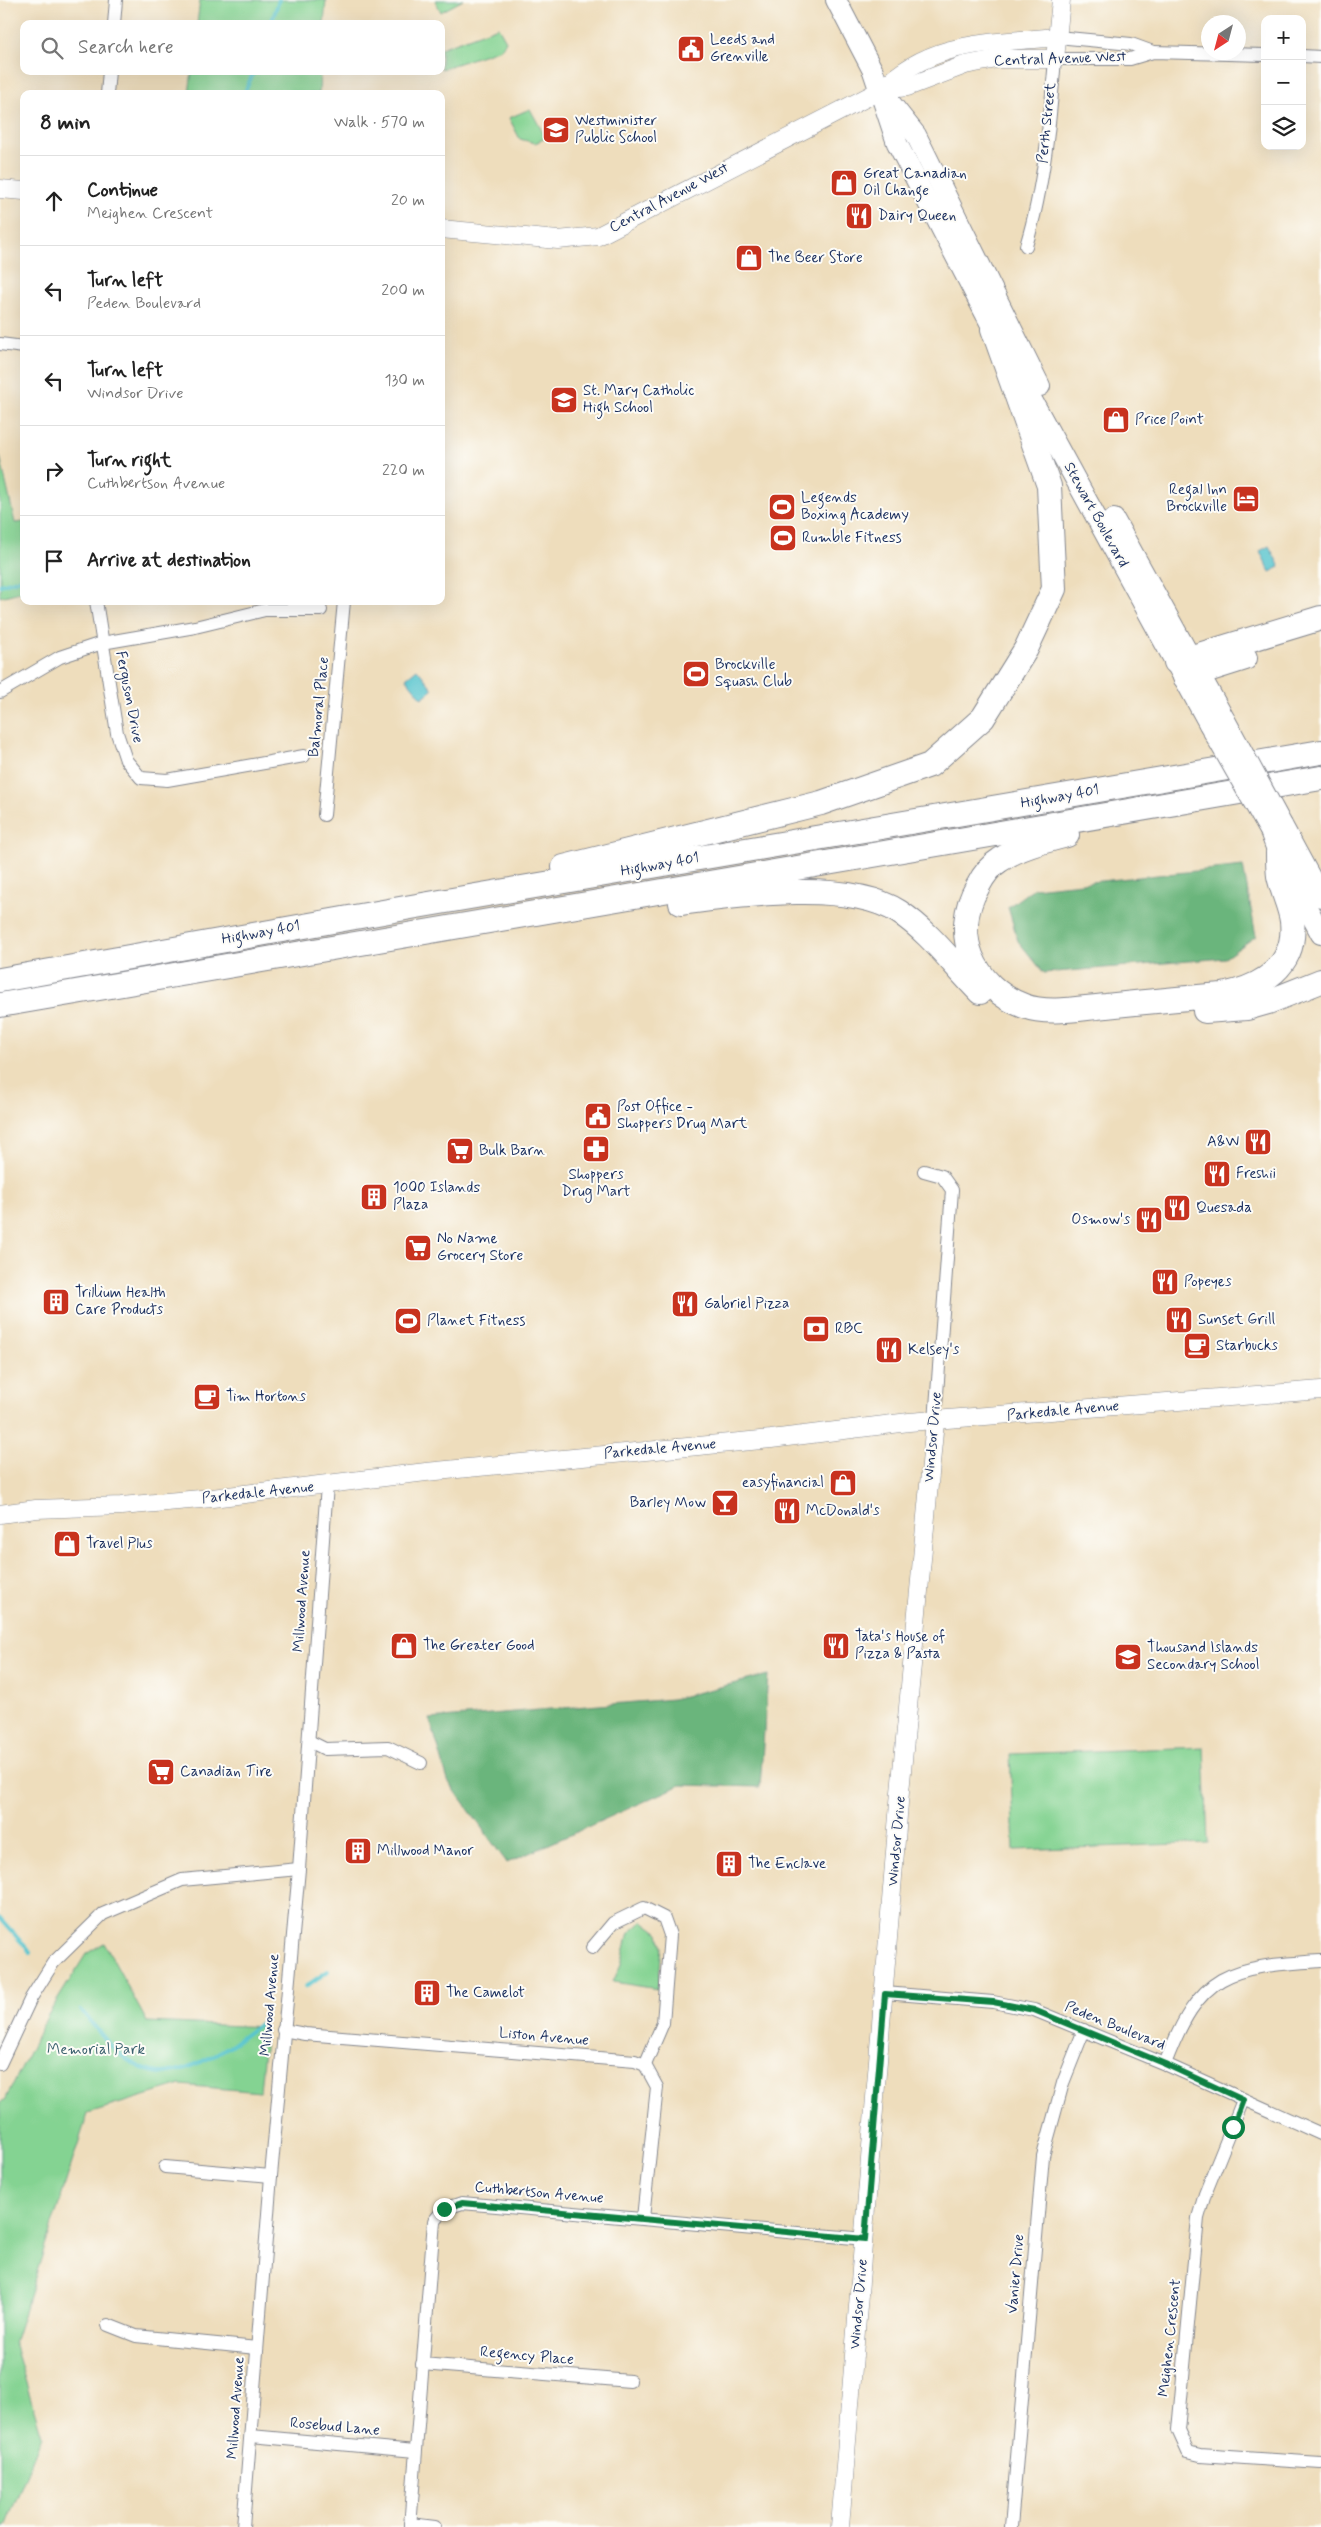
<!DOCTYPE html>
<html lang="en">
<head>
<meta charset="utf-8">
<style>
  :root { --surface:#fff; --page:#f6f6f6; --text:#222; --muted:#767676; --line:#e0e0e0 }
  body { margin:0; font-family:Mynerve,sans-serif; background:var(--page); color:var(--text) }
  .controls { position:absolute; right:15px; top:15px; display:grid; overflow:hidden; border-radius:10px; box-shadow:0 5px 20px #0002 }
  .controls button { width:45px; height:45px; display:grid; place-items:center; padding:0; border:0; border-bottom:1px solid var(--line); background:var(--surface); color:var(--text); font:25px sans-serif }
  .compass { position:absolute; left:1201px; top:15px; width:45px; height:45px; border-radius:50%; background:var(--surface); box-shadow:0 5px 20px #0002; rotate:216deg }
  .stop { position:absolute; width:15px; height:15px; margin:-11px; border:4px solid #0b8043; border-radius:50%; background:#fff }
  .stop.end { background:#0b8043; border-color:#fff; box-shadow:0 1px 5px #0008 }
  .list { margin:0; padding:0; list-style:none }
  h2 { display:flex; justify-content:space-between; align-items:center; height:65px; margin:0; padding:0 20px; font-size:21px }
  h2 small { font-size:16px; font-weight:400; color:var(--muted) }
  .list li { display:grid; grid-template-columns:32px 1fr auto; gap:15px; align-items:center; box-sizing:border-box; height:90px; padding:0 20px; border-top:1px solid var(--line) }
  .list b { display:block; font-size:19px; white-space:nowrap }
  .list p { margin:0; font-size:16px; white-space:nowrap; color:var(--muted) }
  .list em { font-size:16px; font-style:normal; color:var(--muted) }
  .icon { flex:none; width:28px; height:28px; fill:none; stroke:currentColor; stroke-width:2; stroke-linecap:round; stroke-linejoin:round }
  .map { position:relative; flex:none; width:1321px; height:2527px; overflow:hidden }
  .search { position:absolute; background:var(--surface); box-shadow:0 5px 20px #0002; left:20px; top:20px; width:425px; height:55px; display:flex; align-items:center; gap:12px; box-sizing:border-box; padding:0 18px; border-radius:10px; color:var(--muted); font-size:19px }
  .panel { position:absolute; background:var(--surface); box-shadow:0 5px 20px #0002; left:20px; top:90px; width:425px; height:515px; border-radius:10px }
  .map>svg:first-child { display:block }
  .green { fill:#84d392; stroke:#508178 }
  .forest { fill:#6bb57c; stroke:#43726d }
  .water { fill:#58c5ce; stroke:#3a7a96 }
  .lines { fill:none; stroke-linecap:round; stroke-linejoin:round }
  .stream { stroke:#58c5ce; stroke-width:4 }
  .street-casing { stroke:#84868d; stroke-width:14 }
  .secondary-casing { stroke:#84868d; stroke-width:19 }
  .primary-casing { stroke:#84868d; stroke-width:22 }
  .highway-casing { stroke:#84868d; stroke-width:26 }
  .street { stroke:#fff; stroke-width:12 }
  .secondary { stroke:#fff; stroke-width:18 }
  .primary { stroke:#fff; stroke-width:20 }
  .highway { stroke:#fff; stroke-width:24 }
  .primary-bridge-casing { stroke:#84868d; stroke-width:22; stroke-linecap:butt }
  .primary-bridge { stroke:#fff; stroke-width:20 }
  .route { stroke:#0b8043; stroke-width:6 }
  .labels { text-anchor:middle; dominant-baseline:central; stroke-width:4; stroke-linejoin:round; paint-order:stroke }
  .poi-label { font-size:15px; fill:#1b2f5e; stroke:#fdfcf7; text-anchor:start }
  .street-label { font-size:15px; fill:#1b2f5e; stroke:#fdfcf7 }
  .park-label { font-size:15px; fill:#3a606e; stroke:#fdfcf7 }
</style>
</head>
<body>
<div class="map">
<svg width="1321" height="2527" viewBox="0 0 1321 2527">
  <rect width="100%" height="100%" fill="#fdfcf7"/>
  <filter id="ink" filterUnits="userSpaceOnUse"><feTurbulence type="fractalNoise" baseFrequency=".02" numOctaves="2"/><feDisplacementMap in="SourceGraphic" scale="10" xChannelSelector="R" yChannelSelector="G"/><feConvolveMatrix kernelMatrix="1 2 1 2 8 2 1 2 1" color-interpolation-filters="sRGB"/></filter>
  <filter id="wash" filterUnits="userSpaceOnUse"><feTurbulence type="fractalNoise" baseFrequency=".0096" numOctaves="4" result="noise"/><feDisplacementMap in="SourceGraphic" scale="20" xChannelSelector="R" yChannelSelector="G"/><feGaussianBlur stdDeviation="1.12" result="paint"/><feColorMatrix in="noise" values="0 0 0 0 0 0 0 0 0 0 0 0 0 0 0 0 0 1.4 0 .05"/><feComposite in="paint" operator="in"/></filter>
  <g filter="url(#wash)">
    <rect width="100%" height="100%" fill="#eeddbc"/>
    <g class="green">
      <polygon points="200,0 326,0 324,24 197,24"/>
      <polygon points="435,0 463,0 441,12"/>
      <polygon points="498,27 506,41 501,49 441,69 441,48"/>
      <polygon points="192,71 320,71 319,94 189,94"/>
      <polygon points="530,109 546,138 535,143 520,139 509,118"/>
      <polygon points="0,456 15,523 24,522 24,591 0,597"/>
      <polygon points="1204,1747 1208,1843 1014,1850 1010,1754"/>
      <polygon points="643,1921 659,1933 662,1947 658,1989 613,1982 621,1964 629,1933"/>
      <polygon points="104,1943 147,2022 266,2027 260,2092 181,2085 88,2113 14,2343 42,2436 5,2527 0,2527 0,2103 5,2100 48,2015 86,1954"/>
    </g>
    <g class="forest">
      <polygon points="1243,866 1256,936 1225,958 1044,973 1018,941 1008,907 1034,888"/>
      <polygon points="768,1675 760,1787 681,1785 507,1863 448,1781 430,1719 672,1699"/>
    </g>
    <g class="water">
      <polygon points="1269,546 1280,567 1270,572 1260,551"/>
      <polygon points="417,669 433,689 422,698 406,678"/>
    </g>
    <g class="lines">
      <g class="stream">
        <polyline points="271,24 279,0"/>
        <polyline points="244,94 254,71"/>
        <polyline points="0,585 24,578"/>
        <polyline points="0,1918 31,1953"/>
        <polyline points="305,1987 328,1971"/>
        <path d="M 81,2010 C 93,2024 110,2048 125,2058 C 134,2065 148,2072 160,2073 C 194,2073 240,2041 265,2019"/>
        <polyline points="0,2255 1,2254"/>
      </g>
    </g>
  </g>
  <g filter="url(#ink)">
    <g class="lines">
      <g class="street-casing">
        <g id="street">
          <polyline points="114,24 116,0"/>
          <polyline points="1057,37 1131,44 1153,52"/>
          <polyline points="1302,56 1321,57"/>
          <polyline points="107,94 109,71"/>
          <path d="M 1026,246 C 1044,187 1050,120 1055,59 L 1130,59 L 1153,52 L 1265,55"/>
          <polyline points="0,344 24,347"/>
          <polyline points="96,601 117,733 126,760 141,778 167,780 304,756"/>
          <polyline points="0,692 60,657 102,643 195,627 265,610 321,610"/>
          <polyline points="324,815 344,601"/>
          <polyline points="924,1171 942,1176 952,1190 935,1421"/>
          <polyline points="309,1741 325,1749 388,1747 421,1763"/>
          <polyline points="592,1948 613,1923 644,1908 664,1918 670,1935 663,2023 645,2065"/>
          <polyline points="885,1993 993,2002 1034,2010 1165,2064 1321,2134"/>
          <polyline points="283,2030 305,2034 635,2061 645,2065 657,2087 643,2218"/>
          <polyline points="0,2064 31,1998 53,1963 103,1914 182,1880 299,1869"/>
          <path d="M 1165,2064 C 1200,1971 1228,1967 1321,1961"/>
          <polyline points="1243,2100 1205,2194 1198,2218 1178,2430 1188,2452 1200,2455 1321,2463"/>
          <polyline points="165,2167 271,2176"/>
          <polyline points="108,2325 136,2336 257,2348"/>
          <polyline points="422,2364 630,2381"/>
          <polyline points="251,2436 415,2451"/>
          <polyline points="410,2524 435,2527"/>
          <polyline points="243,2527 271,2176 299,1869 327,1485"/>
          <polyline points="410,2527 434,2221 444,2209 462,2203 865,2239"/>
          <polyline points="1011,2527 1043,2156 1063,2083 1084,2030"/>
        </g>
      </g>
      <g class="secondary-casing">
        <g id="secondary">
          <polyline points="881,90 907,87 965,65 997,59 1055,59 1061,0"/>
          <polyline points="0,189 24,191"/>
          <path d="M 441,229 L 558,240 L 598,236 L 881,90 C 932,39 990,44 1057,37"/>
          <polyline points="0,1514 36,1509 121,1506 212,1498 426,1472 771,1439 909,1422 1321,1390"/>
          <polyline points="840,2527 899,1803 935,1421"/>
        </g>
      </g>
      <g class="primary-casing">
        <g id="primary">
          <polyline points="836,0 873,71 897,143 1000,342"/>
          <polyline points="889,101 916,135 1040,386"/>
          <polyline points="1014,367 1209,724"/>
          <polyline points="1114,519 1225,720"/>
          <polyline points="1282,825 1321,897"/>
          <polyline points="1270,831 1278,853 1321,934"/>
        </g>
      </g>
      <g class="highway-casing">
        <g id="highway">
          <polyline points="1176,662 1321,618"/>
          <polyline points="1185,677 1245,658"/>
          <path d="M 1067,835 C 1044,841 1019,847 1000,860 C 990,866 983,876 978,886 C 950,933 973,987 1024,1006 C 1048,1015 1081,1008 1106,1006 C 1145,1002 1184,998 1223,995 C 1262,987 1297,966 1292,921 C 1290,906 1282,891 1279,876 C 1278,868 1278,860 1278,853"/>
          <polyline points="564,867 821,803 930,765 983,718 1026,649 1054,589 1049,486 993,329"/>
          <path d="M 681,903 C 740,895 848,879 899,912 C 931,933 954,966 980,992"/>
          <polyline points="0,980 411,907 1321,752"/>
          <polyline points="0,1005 1321,778"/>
          <polyline points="1205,1011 1247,1008 1268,1002 1321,981"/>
        </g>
      </g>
      <use href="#street" class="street"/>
      <use href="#secondary" class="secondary"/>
      <use href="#primary" class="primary"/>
      <use href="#highway" class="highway"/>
      <g class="primary-bridge-casing">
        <g id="primary-bridge">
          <polyline points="1225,720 1282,825"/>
          <polyline points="1209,724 1270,831"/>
        </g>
      </g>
      <use href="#primary-bridge" class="primary-bridge"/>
    </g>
  </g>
  <g class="lines" filter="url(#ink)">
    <polyline class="route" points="444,2209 462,2203 865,2239 885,1994 993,2002 1034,2010 1165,2064 1243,2100 1233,2127"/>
  </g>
  <defs>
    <g id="civic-square" transform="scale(1.4375)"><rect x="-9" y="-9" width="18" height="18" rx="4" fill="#c8321e" stroke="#fdfcf7"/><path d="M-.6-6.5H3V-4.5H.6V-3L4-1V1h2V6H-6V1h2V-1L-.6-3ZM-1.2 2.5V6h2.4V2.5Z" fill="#fff"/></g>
    <g id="school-square" transform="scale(1.4375)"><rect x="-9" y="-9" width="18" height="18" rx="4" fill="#c8321e" stroke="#fdfcf7"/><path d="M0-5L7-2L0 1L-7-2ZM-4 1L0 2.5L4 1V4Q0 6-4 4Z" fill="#fff"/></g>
    <g id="shop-square" transform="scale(1.4375)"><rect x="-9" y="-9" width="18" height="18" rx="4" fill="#c8321e" stroke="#fdfcf7"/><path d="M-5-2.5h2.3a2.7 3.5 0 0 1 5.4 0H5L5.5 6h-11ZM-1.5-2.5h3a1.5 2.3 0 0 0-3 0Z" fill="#fff"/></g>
    <g id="restaurant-square" transform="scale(1.4375)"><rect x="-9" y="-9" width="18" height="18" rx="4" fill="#c8321e" stroke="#fdfcf7"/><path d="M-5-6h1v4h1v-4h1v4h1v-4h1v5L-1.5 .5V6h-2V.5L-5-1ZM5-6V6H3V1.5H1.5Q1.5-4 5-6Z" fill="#fff"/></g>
    <g id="hotel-square" transform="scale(1.4375)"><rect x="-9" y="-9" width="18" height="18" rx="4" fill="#c8321e" stroke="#fdfcf7"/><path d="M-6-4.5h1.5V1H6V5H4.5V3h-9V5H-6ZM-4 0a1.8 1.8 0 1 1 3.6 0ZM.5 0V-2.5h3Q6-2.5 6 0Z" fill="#fff"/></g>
    <g id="stadium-square" transform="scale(1.4375)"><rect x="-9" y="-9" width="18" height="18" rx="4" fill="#c8321e" stroke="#fdfcf7"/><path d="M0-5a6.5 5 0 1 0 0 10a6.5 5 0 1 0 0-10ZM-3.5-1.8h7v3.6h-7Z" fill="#fff"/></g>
    <g id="pharmacy-square" transform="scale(1.4375)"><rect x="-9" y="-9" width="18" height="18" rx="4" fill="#c8321e" stroke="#fdfcf7"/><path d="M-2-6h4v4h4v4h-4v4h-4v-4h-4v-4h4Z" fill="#fff"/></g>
    <g id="supermarket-square" transform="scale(1.4375)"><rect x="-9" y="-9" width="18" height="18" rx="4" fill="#c8321e" stroke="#fdfcf7"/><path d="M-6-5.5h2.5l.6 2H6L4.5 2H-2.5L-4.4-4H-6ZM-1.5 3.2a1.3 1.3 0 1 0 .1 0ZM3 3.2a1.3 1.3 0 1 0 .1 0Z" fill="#fff"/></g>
    <g id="building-square" transform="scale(1.4375)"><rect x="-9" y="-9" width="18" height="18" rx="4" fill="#c8321e" stroke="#fdfcf7"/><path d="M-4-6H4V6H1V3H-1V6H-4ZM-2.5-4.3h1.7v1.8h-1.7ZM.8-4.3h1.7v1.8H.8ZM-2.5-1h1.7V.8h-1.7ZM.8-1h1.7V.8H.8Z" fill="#fff"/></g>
    <g id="bank-square" transform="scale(1.4375)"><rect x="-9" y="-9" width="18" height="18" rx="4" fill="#c8321e" stroke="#fdfcf7"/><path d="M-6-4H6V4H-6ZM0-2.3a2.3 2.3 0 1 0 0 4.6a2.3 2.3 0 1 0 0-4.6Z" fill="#fff"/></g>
    <g id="cafe-square" transform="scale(1.4375)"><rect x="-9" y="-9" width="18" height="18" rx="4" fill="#c8321e" stroke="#fdfcf7"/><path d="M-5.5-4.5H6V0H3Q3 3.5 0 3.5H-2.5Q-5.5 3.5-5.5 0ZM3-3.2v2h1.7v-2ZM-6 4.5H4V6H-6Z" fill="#fff"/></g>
    <g id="bar-square" transform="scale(1.4375)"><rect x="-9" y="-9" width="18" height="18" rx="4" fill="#c8321e" stroke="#fdfcf7"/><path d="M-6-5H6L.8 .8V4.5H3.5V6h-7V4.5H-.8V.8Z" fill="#fff"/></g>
  </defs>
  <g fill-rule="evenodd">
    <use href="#civic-square" x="691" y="49"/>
    <use href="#school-square" x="556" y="130"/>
    <use href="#shop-square" x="844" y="183"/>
    <use href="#restaurant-square" x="859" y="216"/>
    <use href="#shop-square" x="749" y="258"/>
    <use href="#school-square" x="564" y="400"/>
    <use href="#shop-square" x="1116" y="420"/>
    <use href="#hotel-square" x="1246" y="499"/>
    <use href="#stadium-square" x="782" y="507"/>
    <use href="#stadium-square" x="783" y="538"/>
    <use href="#stadium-square" x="696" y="674"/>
    <use href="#civic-square" x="598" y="1116"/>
    <use href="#restaurant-square" x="1258" y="1142"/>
    <use href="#pharmacy-square" x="596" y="1149"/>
    <use href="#supermarket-square" x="460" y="1151"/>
    <use href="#restaurant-square" x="1217" y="1174"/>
    <use href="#building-square" x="374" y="1197"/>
    <use href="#restaurant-square" x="1177" y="1208"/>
    <use href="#restaurant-square" x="1149" y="1220"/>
    <use href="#supermarket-square" x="418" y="1248"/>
    <use href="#restaurant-square" x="1165" y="1282"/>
    <use href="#building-square" x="56" y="1302"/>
    <use href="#restaurant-square" x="685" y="1304"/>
    <use href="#restaurant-square" x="1179" y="1320"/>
    <use href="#stadium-square" x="408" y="1321"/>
    <use href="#bank-square" x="816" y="1329"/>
    <use href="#cafe-square" x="1197" y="1346"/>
    <use href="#restaurant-square" x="889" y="1350"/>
    <use href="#cafe-square" x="207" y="1397"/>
    <use href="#shop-square" x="843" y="1483"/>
    <use href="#bar-square" x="725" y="1503"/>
    <use href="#restaurant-square" x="787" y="1511"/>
    <use href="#shop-square" x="67" y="1544"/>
    <use href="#shop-square" x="404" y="1646"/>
    <use href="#restaurant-square" x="836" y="1646"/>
    <use href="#school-square" x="1128" y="1657"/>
    <use href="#supermarket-square" x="161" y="1772"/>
    <use href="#building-square" x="358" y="1851"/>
    <use href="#building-square" x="729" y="1864"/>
    <use href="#building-square" x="427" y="1993"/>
  </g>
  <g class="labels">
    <g class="poi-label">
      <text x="710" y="40">Leeds and<tspan x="710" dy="17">Grenville</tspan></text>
      <text x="575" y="121">Westminister<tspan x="575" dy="17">Public School</tspan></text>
      <text x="863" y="174">Great Canadian<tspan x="863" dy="17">Oil Change</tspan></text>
      <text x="878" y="216">Dairy Queen</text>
      <text x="768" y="258">The Beer Store</text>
      <text x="583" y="391">St. Mary Catholic<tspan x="583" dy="17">High School</tspan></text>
      <text x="1135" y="420">Price Point</text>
      <text x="1227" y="490" text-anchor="end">Regal Inn<tspan x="1227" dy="17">Brockville</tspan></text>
      <text x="801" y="498">Legends<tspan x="801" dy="17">Boxing Academy</tspan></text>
      <text x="802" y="538">Rumble Fitness</text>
      <text x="715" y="665">Brockville<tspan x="715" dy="17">Squash Club</tspan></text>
      <text x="617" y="1107">Post Office -<tspan x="617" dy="17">Shoppers Drug Mart</tspan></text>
      <text x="1239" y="1142" text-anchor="end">A&amp;W</text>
      <text x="479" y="1151">Bulk Barn</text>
      <text x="1236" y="1174">Freshii</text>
      <text x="596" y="1175" text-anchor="middle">Shoppers<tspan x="596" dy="17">Drug Mart</tspan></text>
      <text x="393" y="1188">1000 Islands<tspan x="393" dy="17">Plaza</tspan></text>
      <text x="1196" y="1208">Quesada</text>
      <text x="1130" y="1220" text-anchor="end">Osmow's</text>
      <text x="437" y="1239">No Name<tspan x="437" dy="17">Grocery Store</tspan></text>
      <text x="1184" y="1282">Popeyes</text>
      <text x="75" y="1293">Trillium Health<tspan x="75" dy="17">Care Products</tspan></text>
      <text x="704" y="1304">Gabriel Pizza</text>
      <text x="1198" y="1320">Sunset Grill</text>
      <text x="427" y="1321">Planet Fitness</text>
      <text x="835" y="1329">RBC</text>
      <text x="1216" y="1346">Starbucks</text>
      <text x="908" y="1350">Kelsey's</text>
      <text x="226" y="1397">Tim Hortons</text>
      <text x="824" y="1483" text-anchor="end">easyfinancial</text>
      <text x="706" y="1503" text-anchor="end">Barley Mow</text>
      <text x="806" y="1511">McDonald's</text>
      <text x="86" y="1544">Travel Plus</text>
      <text x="855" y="1637">Tata's House of<tspan x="855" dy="17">Pizza &amp; Pasta</tspan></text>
      <text x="423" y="1646">The Greater Good</text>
      <text x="1147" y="1648">Thousand Islands<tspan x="1147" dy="17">Secondary School</tspan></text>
      <text x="180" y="1772">Canadian Tire</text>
      <text x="377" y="1851">Millwood Manor</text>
      <text x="748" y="1864">The Enclave</text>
      <text x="446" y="1993">The Camelot</text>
    </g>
    <g class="street-label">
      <text transform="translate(1060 59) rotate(-2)">Central Avenue West</text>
      <text transform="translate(1047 123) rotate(-84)">Perth Street</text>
      <text transform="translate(669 198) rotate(-28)">Central Avenue West</text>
      <text transform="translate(1096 515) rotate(61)">Stewart Boulevard</text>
      <text transform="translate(129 697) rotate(79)">Ferguson Drive</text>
      <text transform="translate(319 707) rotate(-84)">Balmoral Place</text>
      <text transform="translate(1060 797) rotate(-10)">Highway 401</text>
      <text transform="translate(660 865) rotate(-10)">Highway 401</text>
      <text transform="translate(261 933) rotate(-10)">Highway 401</text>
      <text transform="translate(1063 1411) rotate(-5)">Parkedale Avenue</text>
      <text transform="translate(933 1437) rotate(-85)">Windsor Drive</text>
      <text transform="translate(660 1449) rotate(-5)">Parkedale Avenue</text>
      <text transform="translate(258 1493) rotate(-6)">Parkedale Avenue</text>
      <text transform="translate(302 1601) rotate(-86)">Millwood Avenue</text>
      <text transform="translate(897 1841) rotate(-85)">Windsor Drive</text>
      <text transform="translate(270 2005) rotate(-85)">Millwood Avenue</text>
      <text transform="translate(1115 2026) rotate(22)">Peden Boulevard</text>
      <text transform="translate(544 2037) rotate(5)">Liston Avenue</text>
      <text transform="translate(539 2193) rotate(5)">Cuthbertson Avenue</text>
      <text transform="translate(1016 2274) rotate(-85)">Vanier Drive</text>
      <text transform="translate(859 2304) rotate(-85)">Windsor Drive</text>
      <text transform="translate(1170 2338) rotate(-84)">Meighen Crescent</text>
      <text transform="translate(527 2356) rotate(5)">Regency Place</text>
      <text transform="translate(236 2408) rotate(-86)">Millwood Avenue</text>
      <text transform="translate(335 2427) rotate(5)">Rosebud Lane</text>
    </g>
    <g class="park-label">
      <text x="96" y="2050">Memorial Park</text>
    </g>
  </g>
</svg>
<div class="controls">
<button>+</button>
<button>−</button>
<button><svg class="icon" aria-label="layers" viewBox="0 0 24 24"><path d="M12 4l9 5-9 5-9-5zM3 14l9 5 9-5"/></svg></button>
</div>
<svg class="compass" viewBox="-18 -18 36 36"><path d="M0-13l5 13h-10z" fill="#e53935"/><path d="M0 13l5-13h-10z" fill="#767676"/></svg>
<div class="stop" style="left:1233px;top:2127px"></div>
<div class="stop end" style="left:444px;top:2209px"></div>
<div class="search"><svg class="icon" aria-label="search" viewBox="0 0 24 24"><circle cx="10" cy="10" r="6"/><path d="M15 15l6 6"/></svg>Search here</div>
<section class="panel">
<h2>8 min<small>Walk · 570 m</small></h2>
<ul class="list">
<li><svg class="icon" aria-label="ahead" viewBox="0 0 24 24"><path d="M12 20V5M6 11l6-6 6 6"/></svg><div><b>Continue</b><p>Meighen Crescent</p></div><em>20 m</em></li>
<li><svg class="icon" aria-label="left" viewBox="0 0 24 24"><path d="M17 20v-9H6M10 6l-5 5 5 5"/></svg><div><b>Turn left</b><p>Peden Boulevard</p></div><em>200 m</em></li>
<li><svg class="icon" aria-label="left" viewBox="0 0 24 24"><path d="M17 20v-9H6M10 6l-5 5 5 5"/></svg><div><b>Turn left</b><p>Windsor Drive</p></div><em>130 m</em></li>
<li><svg class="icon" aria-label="right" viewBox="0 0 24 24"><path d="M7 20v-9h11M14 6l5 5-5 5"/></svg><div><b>Turn right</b><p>Cuthbertson Avenue</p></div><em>220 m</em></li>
<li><svg class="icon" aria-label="arrive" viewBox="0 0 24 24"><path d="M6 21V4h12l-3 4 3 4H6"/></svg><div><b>Arrive at destination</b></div></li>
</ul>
</section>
</div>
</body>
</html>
